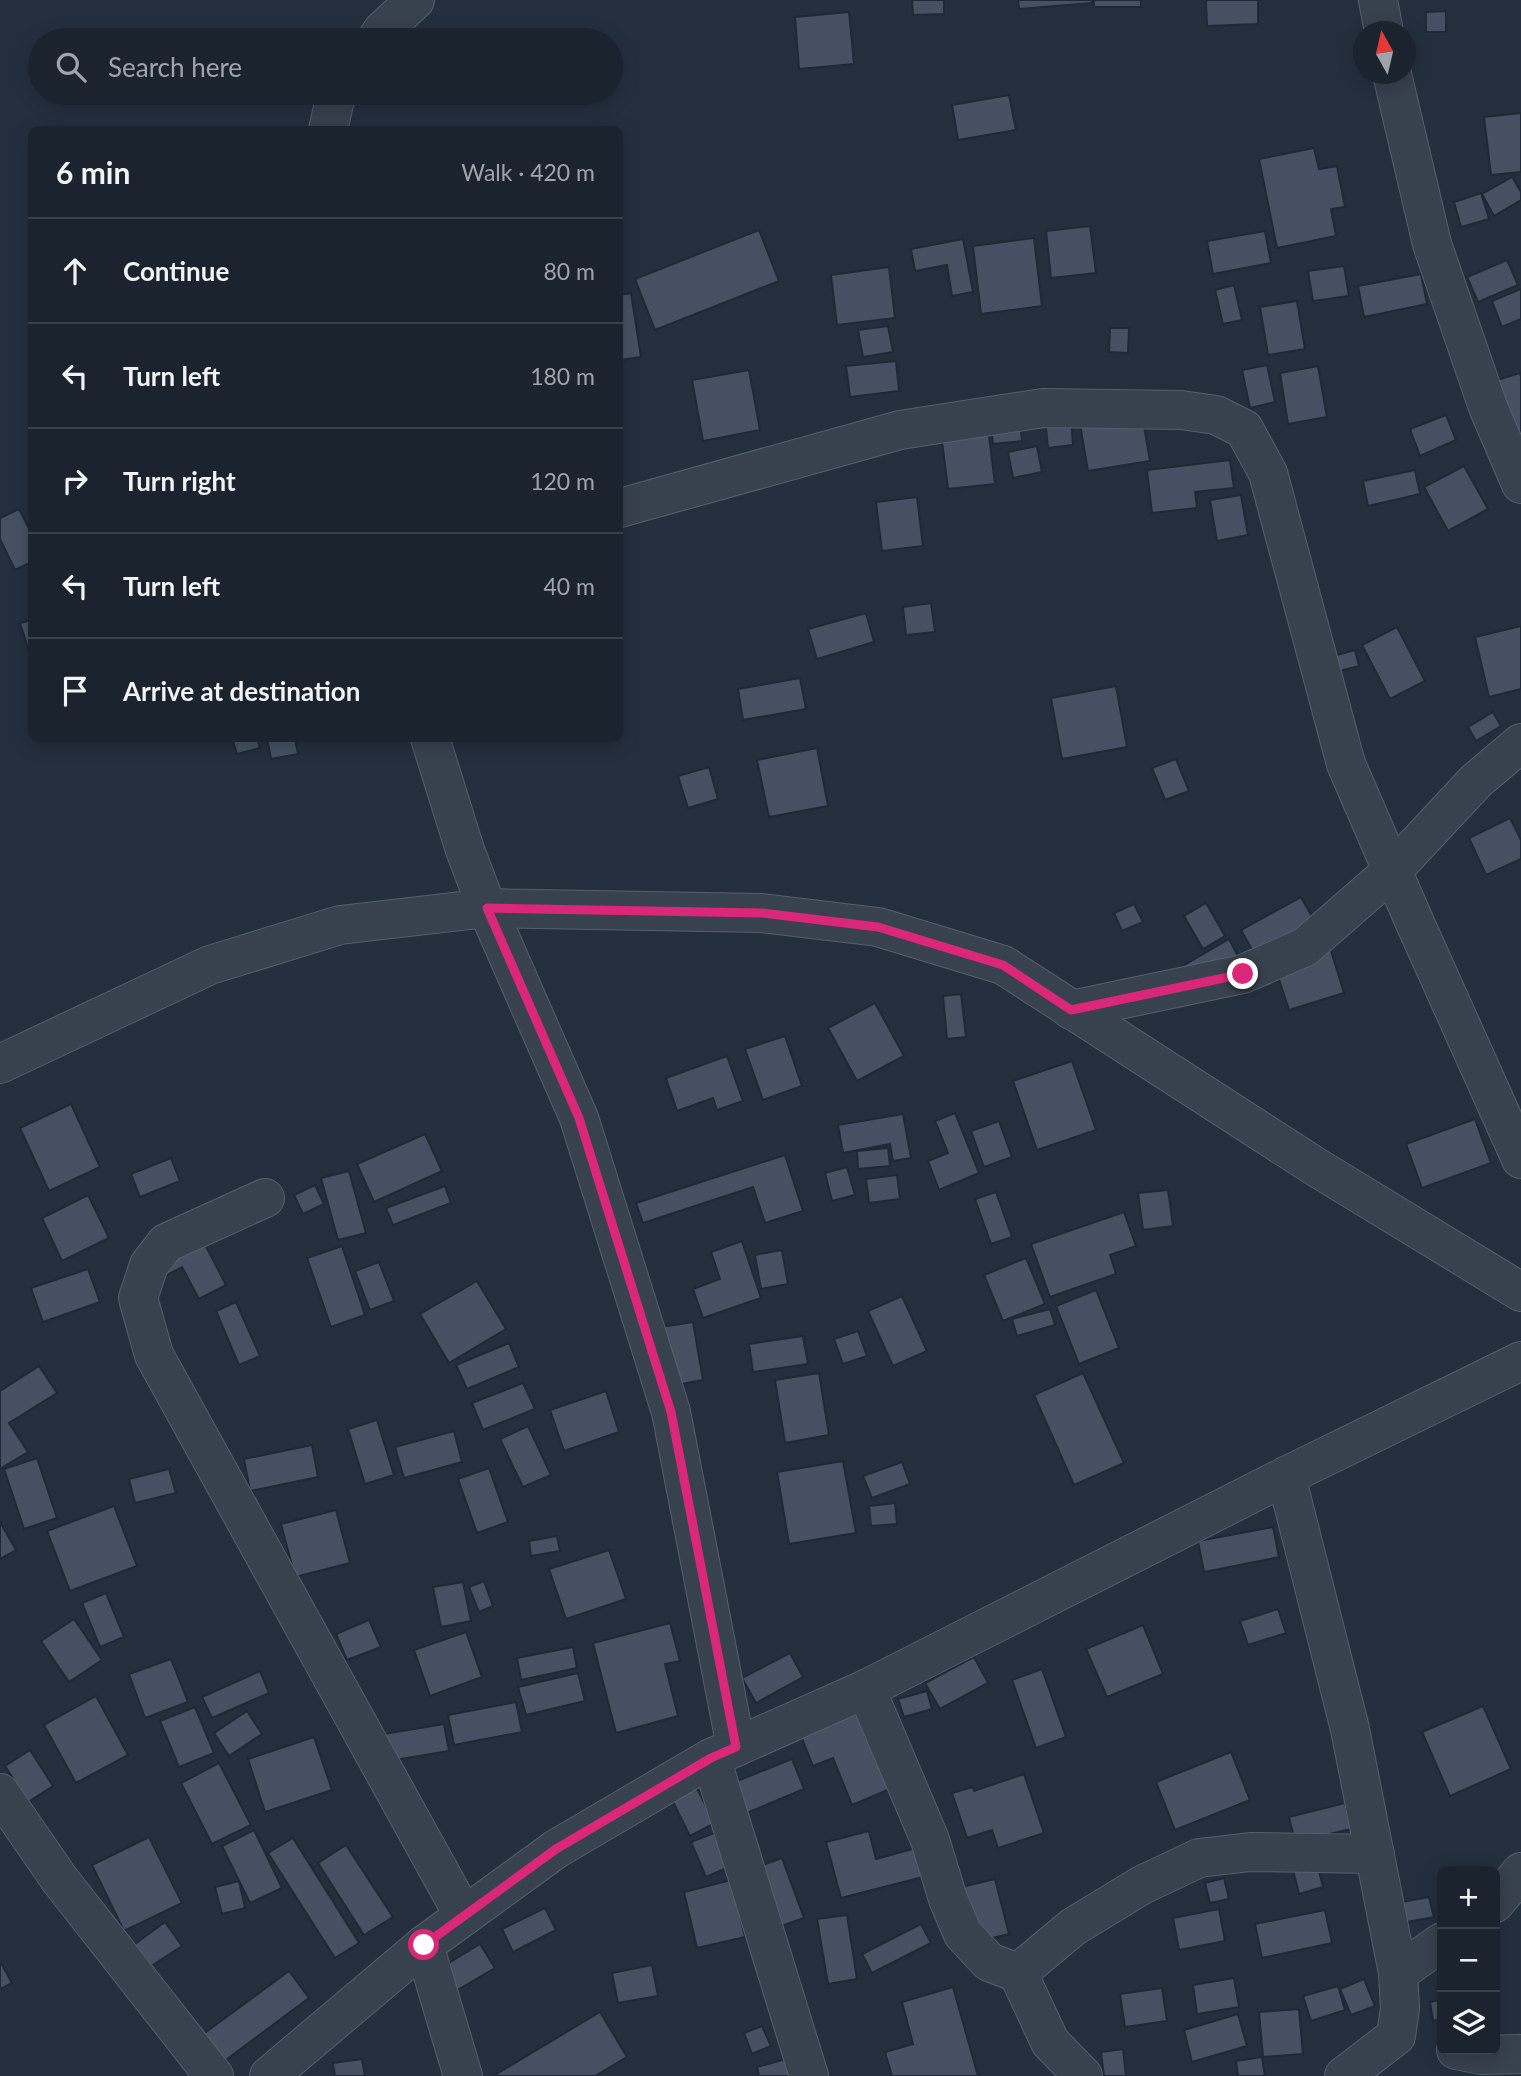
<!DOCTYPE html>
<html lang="en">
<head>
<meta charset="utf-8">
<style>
  :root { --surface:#1b232e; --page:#282f3a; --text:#f1f3f6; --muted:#a0a4aa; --line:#39404a }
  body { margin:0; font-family:Lato,sans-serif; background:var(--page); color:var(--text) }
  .controls { position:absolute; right:21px; bottom:21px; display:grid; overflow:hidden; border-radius:10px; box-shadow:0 4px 18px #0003 }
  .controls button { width:63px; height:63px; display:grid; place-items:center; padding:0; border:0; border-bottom:2px solid var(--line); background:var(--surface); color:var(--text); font:35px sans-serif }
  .compass { position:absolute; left:1353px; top:21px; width:63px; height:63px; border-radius:50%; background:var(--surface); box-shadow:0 4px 18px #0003; rotate:352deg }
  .stop { position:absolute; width:21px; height:21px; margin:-16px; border:5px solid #db2777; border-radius:50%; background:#fff }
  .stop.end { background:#db2777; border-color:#fff; box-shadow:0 2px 7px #0008 }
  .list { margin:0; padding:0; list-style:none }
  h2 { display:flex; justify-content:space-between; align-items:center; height:91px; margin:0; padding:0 28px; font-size:30px }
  h2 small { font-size:23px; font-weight:400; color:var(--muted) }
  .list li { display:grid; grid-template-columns:46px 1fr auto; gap:21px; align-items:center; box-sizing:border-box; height:105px; padding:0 28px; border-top:2px solid var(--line) }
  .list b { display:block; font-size:26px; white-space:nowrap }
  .list em { font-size:23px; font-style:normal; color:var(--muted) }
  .icon { flex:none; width:38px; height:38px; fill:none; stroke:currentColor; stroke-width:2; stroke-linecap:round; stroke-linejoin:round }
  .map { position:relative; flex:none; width:1521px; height:2076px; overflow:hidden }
  .search { position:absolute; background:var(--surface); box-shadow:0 4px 18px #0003; left:28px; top:28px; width:595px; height:77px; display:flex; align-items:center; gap:18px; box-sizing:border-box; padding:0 24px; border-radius:38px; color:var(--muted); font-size:26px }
  .panel { position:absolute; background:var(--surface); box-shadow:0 4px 18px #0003; left:28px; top:126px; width:595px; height:616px; border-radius:10px }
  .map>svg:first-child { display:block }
  .building { fill:#455162; stroke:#1f2835; stroke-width:2 }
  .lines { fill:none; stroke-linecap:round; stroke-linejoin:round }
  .minor-casing { stroke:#565f6c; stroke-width:40 }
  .minor { stroke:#38414e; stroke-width:38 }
  .route { stroke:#db2777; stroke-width:9 }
</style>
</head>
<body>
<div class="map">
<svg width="1521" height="2076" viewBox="0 0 1521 2076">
  <rect width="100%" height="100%" fill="#242f3e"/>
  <g class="building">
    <polygon points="912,0 944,0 944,14 913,15"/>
    <polygon points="1018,0 1091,0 1092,3 1019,9"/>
    <rect x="1094" y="0" width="47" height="7"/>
    <polygon points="1206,0 1258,0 1258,24 1207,26"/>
    <polygon points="1446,11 1446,32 1426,32 1426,12"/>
    <polygon points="849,12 854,64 799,69 795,17"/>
    <polygon points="1009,95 1016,130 958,140 952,105"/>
    <polygon points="1521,113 1521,172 1491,175 1484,117"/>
    <polygon points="1314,148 1319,169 1337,166 1345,207 1331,209 1336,236 1277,248 1259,159"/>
    <polygon points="1512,177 1521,192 1521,200 1494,216 1482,194"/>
    <polygon points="1481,193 1489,219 1461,227 1454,202"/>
    <polygon points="1090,226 1096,273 1051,278 1046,231"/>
    <polygon points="759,230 779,281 655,330 635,279"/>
    <polygon points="1265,231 1271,263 1213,274 1207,241"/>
    <polygon points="1034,238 1042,306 981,314 973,246"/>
    <polygon points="963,239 973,292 952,296 947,265 915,271 911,249"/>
    <polygon points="1507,260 1518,285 1478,302 1467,277"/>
    <polygon points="1344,266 1349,296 1313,301 1308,271"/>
    <polygon points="889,267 895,318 837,325 831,275"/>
    <polygon points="1421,274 1427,304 1364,317 1358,286"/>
    <polygon points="1234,285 1242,320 1223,324 1215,290"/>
    <polygon points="1521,289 1521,319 1502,327 1492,301"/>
    <polygon points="631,293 641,357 620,360 620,295"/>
    <polygon points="1297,301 1305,349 1268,355 1260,307"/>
    <polygon points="888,326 893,352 863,357 858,330"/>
    <polygon points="1110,328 1129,328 1128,353 1109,352"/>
    <polygon points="896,361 899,391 850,397 846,366"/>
    <polygon points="1267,365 1275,402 1250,408 1242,370"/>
    <polygon points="1318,366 1327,417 1288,424 1280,373"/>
    <polygon points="749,370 760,430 703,441 692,380"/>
    <polygon points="1520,373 1521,377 1521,445 1497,380"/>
    <polygon points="1138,391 1150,461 1088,471 1076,401"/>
    <polygon points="1017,395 1022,441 993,444 988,398"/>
    <polygon points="1070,405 1073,445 1048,448 1044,408"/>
    <polygon points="1446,415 1456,440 1420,456 1410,429"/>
    <polygon points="988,428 995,484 948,489 941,434"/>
    <polygon points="1037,446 1042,472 1013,478 1008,452"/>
    <polygon points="1230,460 1234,488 1195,492 1197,508 1152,513 1147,470"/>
    <polygon points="1464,466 1488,509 1448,531 1424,487"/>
    <polygon points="1415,470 1420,494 1368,506 1363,481"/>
    <polygon points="1241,495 1248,535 1217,541 1210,500"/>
    <polygon points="917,497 923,546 882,551 876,502"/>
    <polygon points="19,509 32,534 32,562 15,570 0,539 0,518"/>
    <polygon points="931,603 935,632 906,635 903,607"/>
    <polygon points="866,613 874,642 817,659 808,629"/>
    <polygon points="32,620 32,661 20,623"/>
    <polygon points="1521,626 1521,689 1489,697 1475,637"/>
    <polygon points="1397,627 1425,681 1390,699 1362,645"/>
    <polygon points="1355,650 1359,666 1328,674 1323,659"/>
    <polygon points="800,678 806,709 743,720 738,689"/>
    <polygon points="1116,686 1127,747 1062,759 1051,698"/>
    <polygon points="1493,712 1501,726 1476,741 1468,727"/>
    <polygon points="232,738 257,738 260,748 237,754"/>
    <polygon points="267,738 295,738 298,754 271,759"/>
    <polygon points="817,748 828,806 769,817 757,760"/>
    <polygon points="1176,759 1189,791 1165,800 1152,768"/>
    <polygon points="709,767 718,799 688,808 678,776"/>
    <polygon points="1510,818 1521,840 1521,859 1486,875 1469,838"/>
    <polygon points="1301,897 1315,922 1255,955 1241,930"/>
    <polygon points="1206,903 1225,936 1203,949 1184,916"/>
    <polygon points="1134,904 1143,922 1122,931 1114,913"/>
    <polygon points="1229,939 1244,967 1162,978"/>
    <polygon points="1328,941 1344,993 1289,1010 1272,958"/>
    <polygon points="961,994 966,1037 947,1039 943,996"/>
    <polygon points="875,1003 904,1056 857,1081 828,1028"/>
    <polygon points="785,1036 802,1086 763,1100 745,1049"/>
    <polygon points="727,1056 743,1101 717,1110 713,1098 677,1111 666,1078"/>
    <polygon points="1072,1061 1096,1130 1037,1150 1013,1081"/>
    <polygon points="71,1104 100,1167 49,1191 20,1128"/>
    <polygon points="955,1113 979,1173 939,1190 928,1161 948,1153 935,1121"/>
    <polygon points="903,1114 911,1158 893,1161 890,1144 843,1153 838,1125"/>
    <polygon points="1475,1119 1491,1163 1422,1188 1406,1144"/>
    <polygon points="999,1121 1012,1157 984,1167 971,1131"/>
    <polygon points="425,1134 442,1171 374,1202 357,1164"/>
    <polygon points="888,1148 890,1166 858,1169 857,1151"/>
    <polygon points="785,1155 803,1211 765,1223 753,1187 643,1223 636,1203"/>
    <polygon points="171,1158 180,1181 140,1197 131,1174"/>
    <polygon points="847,1167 855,1195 832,1201 825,1173"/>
    <polygon points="349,1171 366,1233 338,1240 321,1178"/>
    <polygon points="897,1175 900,1199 869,1203 866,1179"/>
    <polygon points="315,1185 324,1204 303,1214 294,1195"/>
    <polygon points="445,1186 451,1203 393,1225 386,1208"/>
    <polygon points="1168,1190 1173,1226 1143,1230 1138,1193"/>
    <polygon points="996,1192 1012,1237 991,1244 975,1199"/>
    <polygon points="88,1195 109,1238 62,1261 42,1218"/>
    <polygon points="1124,1212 1136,1246 1110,1255 1116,1274 1050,1297 1031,1244"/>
    <polygon points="198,1231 226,1285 199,1299 182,1267 148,1285"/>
    <polygon points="742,1241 761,1298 703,1318 693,1289 720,1279 711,1252"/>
    <polygon points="342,1246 365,1315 331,1327 307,1258"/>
    <polygon points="782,1250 788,1284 761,1289 755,1255"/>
    <polygon points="1026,1258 1045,1304 1003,1321 984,1275"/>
    <polygon points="379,1262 394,1301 370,1310 355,1271"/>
    <polygon points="88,1269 100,1302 43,1322 31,1288"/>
    <polygon points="477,1281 506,1329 449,1363 420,1314"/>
    <polygon points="1096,1290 1119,1348 1079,1364 1056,1306"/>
    <polygon points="902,1296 927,1351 893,1366 868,1311"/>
    <polygon points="236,1302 260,1356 239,1365 216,1311"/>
    <polygon points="1050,1309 1055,1325 1017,1336 1012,1319"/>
    <polygon points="693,1322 703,1380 671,1386 661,1327"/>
    <polygon points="858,1331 867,1356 843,1364 834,1339"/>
    <polygon points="803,1336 808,1364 753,1372 749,1344"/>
    <polygon points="509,1343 519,1367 467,1389 456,1365"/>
    <polygon points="39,1366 57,1393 9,1423 28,1452 0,1469 0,1391"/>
    <polygon points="819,1373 829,1435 785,1443 775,1380"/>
    <polygon points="1083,1373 1124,1463 1074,1485 1034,1395"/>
    <polygon points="523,1383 535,1409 483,1430 472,1403"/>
    <polygon points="606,1391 619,1432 564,1451 550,1410"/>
    <polygon points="377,1420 394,1475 365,1484 348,1429"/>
    <polygon points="528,1426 551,1475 523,1487 500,1439"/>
    <polygon points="454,1431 462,1462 404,1478 395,1447"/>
    <polygon points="312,1445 318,1477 250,1491 244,1459"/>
    <polygon points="37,1458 57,1518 24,1529 4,1469"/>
    <polygon points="843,1461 856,1533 789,1544 777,1472"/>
    <polygon points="902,1462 910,1484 872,1498 863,1476"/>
    <polygon points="489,1468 508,1522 477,1533 458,1479"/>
    <polygon points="169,1469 176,1493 135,1503 129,1479"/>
    <polygon points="895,1503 897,1524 871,1526 869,1506"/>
    <polygon points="114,1506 137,1566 70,1591 47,1531"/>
    <polygon points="336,1510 350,1563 295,1577 281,1524"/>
    <polygon points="0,1522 16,1550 0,1559"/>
    <polygon points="1273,1527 1279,1557 1204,1572 1198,1541"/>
    <polygon points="557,1536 560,1551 531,1556 529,1541"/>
    <polygon points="609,1550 626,1599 566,1619 549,1569"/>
    <polygon points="484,1581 493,1606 479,1612 469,1587"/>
    <polygon points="463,1582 471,1621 441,1627 433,1587"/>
    <polygon points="106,1593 124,1637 100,1647 82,1603"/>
    <polygon points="1278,1609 1286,1633 1248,1645 1240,1621"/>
    <polygon points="74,1619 102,1660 69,1682 41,1641"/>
    <polygon points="369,1620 381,1647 347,1660 336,1634"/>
    <polygon points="670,1623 680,1661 665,1664 678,1716 616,1733 593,1643"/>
    <polygon points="1143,1625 1163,1674 1107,1697 1086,1649"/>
    <polygon points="466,1632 482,1677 430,1696 414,1650"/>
    <polygon points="573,1647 577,1668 521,1680 517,1658"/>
    <polygon points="790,1653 803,1677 756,1703 742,1678"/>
    <polygon points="974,1657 988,1683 940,1709 925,1683"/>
    <polygon points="171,1659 188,1702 145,1718 129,1674"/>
    <polygon points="1042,1669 1066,1737 1036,1748 1012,1680"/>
    <polygon points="260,1671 269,1693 212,1718 202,1697"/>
    <polygon points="578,1673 585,1701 526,1715 518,1687"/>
    <polygon points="927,1691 932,1709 904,1717 898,1699"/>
    <polygon points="96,1696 128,1755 76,1783 44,1725"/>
    <polygon points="516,1702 522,1732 454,1745 448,1715"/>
    <polygon points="1483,1706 1511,1769 1450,1796 1422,1732"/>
    <polygon points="195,1707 214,1753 179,1767 160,1721"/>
    <polygon points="247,1711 262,1734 229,1756 214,1733"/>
    <polygon points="864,1711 895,1787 852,1805 833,1758 813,1766 801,1736"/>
    <polygon points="444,1724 449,1751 389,1761 384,1734"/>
    <polygon points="314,1737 332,1790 265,1812 248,1759"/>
    <polygon points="30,1750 53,1786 28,1802 5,1766"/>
    <polygon points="1231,1752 1250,1800 1175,1830 1156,1782"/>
    <polygon points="792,1759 804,1789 742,1815 730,1784"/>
    <polygon points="219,1763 251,1825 212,1844 181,1783"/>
    <polygon points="1024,1774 1044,1833 998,1848 992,1830 967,1838 952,1793 973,1787 974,1791"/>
    <polygon points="696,1787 715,1823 690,1836 672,1800"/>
    <polygon points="1345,1803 1351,1829 1295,1842 1289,1817"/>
    <polygon points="254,1830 282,1888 250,1903 222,1846"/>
    <polygon points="869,1831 876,1859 916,1848 923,1877 841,1898 826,1842"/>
    <polygon points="714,1833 729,1867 706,1877 691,1842"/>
    <polygon points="149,1837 182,1903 124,1931 92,1865"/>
    <polygon points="293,1838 359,1943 335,1958 268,1853"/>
    <polygon points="346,1845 393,1917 364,1935 318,1863"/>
    <polygon points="782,1858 804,1918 776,1928 754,1868"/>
    <polygon points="1316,1859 1323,1887 1299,1894 1292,1866"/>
    <polygon points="1224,1878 1229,1899 1210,1903 1205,1883"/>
    <polygon points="995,1879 1009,1934 975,1942 962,1887"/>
    <polygon points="731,1880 745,1937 697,1948 684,1892"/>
    <polygon points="239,1881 245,1908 222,1914 215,1887"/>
    <polygon points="1429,1897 1434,1917 1407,1922 1402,1902"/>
    <polygon points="545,1908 556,1930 513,1952 502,1929"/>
    <polygon points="1219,1909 1225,1941 1179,1950 1173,1918"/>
    <polygon points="1325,1910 1332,1943 1262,1958 1255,1924"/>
    <polygon points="847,1915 857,1979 828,1984 817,1919"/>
    <polygon points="165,1922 182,1946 139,1974 124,1952"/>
    <polygon points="921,1924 931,1943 872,1973 862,1954"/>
    <polygon points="480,1944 495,1968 454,1992 439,1969"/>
    <polygon points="0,1961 12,1983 0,1989"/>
    <polygon points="652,1965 658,1996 618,2003 612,1973"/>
    <polygon points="289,1971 309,1998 211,2071 191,2043"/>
    <polygon points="1234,1978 1239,2007 1197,2014 1193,1985"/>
    <polygon points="1364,1979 1375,2006 1351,2015 1340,1989"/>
    <polygon points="1338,1986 1345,2010 1311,2021 1303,1996"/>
    <polygon points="953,1987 978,2076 892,2076 885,2052 913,2044 902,2002"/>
    <polygon points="1162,1988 1167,2021 1125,2027 1120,1994"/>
    <polygon points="1442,1999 1442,2019 1433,2021 1430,2002"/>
    <polygon points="1299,2009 1303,2054 1263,2057 1259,2012"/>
    <polygon points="600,2012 627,2057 595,2076 493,2076"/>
    <polygon points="1238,2014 1247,2046 1192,2062 1184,2030"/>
    <polygon points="762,2026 771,2046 752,2054 744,2033"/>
    <polygon points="1123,2049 1126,2076 1104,2076 1101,2052"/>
    <polygon points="1262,2057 1265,2076 1238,2076 1236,2061"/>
    <polygon points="362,2059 365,2076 335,2076 333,2063"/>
    <polygon points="786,2059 790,2076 759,2076 757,2067"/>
  </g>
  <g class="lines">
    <g class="minor-casing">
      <g id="minor">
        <polyline points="1378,0 1384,32"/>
        <polyline points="376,40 382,31 415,0"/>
        <polyline points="1392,74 1432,244 1488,407 1521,484"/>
        <polyline points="328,130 335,99 339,93"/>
        <polyline points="620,508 900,430 1043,408 1181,410 1216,415 1244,429 1268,473 1346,764 1415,923 1521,1159"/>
        <polyline points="430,738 465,850 487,908 579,1118 671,1412 736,1747"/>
        <polyline points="1071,1010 1243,974 1305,947 1392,871 1476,781 1521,743"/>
        <polyline points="0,1064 210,965 340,925 487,908 762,913 878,927 1003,965 1316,1167 1521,1292"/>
        <polyline points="265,1198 166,1243 149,1265 138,1298 154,1355 464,1916"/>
        <polyline points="1286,1476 1350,1729 1398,1973 1400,2008 1396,2036 1344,2076"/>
        <polyline points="866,1689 930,1840 948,1899 963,1934 989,1962 1018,1973 1050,2042 1083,2076"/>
        <polyline points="711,1758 809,2076"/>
        <polyline points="0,1793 60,1880 214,2076"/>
        <polyline points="1495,1903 1521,1872"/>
        <polyline points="424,1945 463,2076"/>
        <polyline points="1018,1973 1073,1927 1142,1885 1199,1858 1250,1852 1375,1854"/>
        <polyline points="1398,1973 1442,1942"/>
        <polyline points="1456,2050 1481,2055 1521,2054"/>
        <polyline points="269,2076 424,1945 556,1849 711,1758 866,1689 1286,1476 1521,1361"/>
      </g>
    </g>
    <use href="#minor" class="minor"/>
  </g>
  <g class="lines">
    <polyline class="route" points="424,1945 556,1849 711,1758 736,1747 671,1412 579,1118 487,908 762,913 878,927 1003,965 1071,1010 1243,974"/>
  </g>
</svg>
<div class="controls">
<button>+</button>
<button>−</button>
<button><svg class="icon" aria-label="layers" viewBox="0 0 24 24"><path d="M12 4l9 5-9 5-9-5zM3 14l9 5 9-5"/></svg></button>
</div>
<svg class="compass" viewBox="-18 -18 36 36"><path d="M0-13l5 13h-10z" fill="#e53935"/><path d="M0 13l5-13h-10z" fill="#a0a4aa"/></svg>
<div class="stop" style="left:424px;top:1945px"></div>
<div class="stop end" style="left:1243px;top:974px"></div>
<div class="search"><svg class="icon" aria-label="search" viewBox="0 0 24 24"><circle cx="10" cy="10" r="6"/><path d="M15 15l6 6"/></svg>Search here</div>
<section class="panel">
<h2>6 min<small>Walk · 420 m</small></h2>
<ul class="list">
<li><svg class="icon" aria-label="ahead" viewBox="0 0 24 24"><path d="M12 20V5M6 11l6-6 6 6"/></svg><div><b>Continue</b></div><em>80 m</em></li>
<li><svg class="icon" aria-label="left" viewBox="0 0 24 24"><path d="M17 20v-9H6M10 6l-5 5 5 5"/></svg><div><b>Turn left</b></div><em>180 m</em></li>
<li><svg class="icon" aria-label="right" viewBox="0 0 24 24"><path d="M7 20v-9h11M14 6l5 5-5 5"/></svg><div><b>Turn right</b></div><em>120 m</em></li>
<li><svg class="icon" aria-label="left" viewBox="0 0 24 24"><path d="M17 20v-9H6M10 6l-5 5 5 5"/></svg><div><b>Turn left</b></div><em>40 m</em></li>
<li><svg class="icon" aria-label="arrive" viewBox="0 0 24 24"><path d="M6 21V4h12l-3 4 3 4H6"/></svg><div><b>Arrive at destination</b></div></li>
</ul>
</section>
</div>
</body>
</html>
